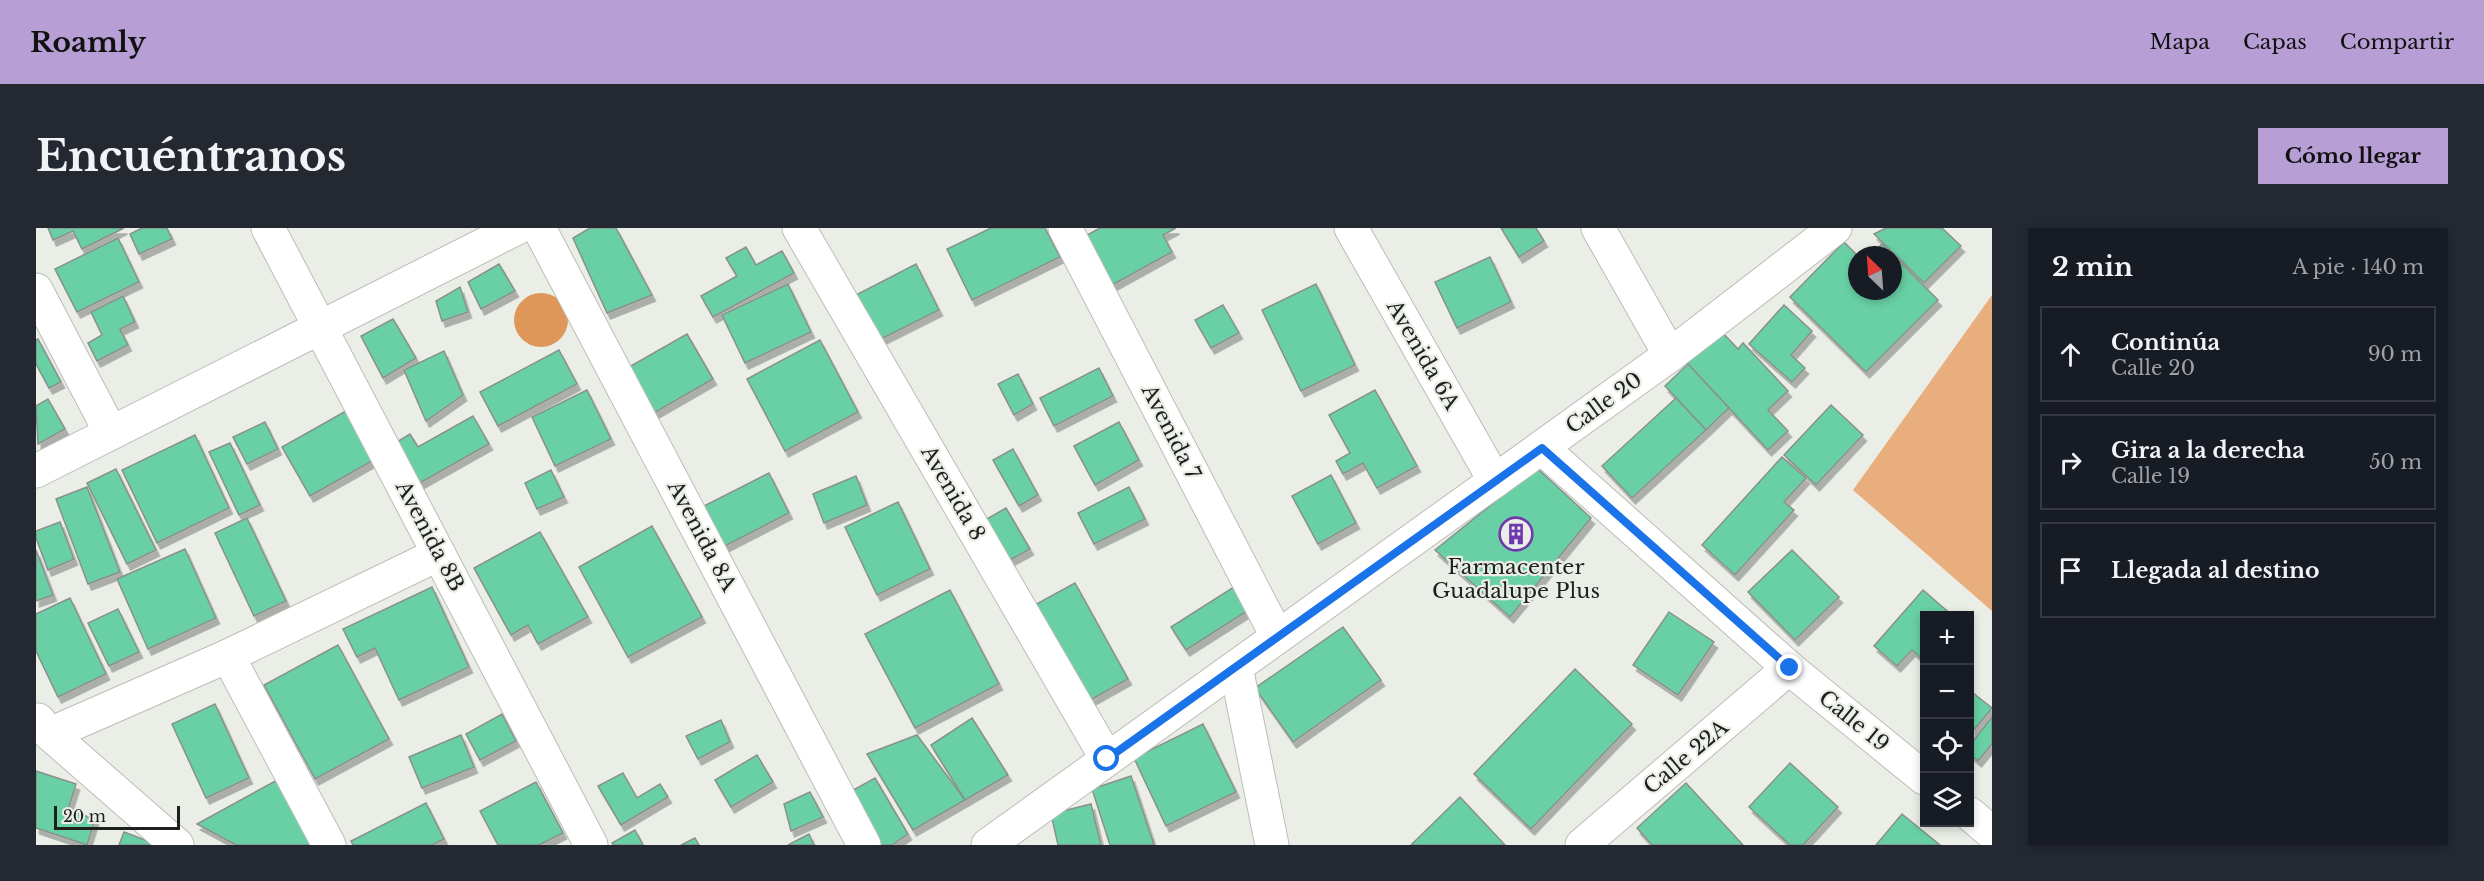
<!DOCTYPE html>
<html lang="es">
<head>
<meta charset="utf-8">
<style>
  :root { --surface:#171b24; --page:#242831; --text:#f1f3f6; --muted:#9ea1a6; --line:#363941; --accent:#b79fd6 }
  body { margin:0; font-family:"Libre Baskerville",serif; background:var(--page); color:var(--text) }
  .controls { position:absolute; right:18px; bottom:18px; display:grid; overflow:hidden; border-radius:0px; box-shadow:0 3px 9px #0003 }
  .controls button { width:54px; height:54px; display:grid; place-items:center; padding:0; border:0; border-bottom:2px solid var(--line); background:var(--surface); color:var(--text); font:30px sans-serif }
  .compass { position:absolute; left:1812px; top:18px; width:54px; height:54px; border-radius:50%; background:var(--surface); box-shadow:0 3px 9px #0003; rotate:335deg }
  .scale { position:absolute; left:18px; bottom:15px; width:126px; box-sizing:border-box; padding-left:6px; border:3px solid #1e201d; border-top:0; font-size:16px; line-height:21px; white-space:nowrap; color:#1e201d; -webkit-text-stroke:4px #eaeee7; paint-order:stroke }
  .stop { position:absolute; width:18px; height:18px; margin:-14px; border:4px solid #1a73e8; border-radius:50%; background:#fff }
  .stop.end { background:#1a73e8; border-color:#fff; box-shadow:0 2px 6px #0008 }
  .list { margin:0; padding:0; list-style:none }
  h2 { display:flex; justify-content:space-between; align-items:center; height:78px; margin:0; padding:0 24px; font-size:26px }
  h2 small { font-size:20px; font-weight:400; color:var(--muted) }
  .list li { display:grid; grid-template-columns:39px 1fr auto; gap:18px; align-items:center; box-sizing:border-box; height:96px; margin:0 12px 12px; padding:0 12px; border:2px solid var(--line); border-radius:0px }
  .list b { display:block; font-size:22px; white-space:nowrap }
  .list p { margin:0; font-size:20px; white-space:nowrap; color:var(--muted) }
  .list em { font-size:20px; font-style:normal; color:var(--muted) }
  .icon { flex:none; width:33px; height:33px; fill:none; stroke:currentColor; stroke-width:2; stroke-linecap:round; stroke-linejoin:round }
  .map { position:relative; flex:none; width:1956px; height:617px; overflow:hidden; border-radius:0px }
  header { display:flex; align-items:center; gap:36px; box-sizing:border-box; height:84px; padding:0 30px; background:var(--accent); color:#111 }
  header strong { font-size:28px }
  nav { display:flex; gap:33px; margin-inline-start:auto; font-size:21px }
  .intro { display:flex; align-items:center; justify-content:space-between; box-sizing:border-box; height:144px; padding:0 36px }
  h1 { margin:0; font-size:42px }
  .button { padding:15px 27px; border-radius:0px; background:var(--accent); color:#111; font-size:21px; font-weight:700 }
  main { display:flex; gap:36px; padding:0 36px }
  aside { flex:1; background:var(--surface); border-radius:0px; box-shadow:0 3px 9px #0003 }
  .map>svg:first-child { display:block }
  .green { fill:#e8ae7d }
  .forest { fill:#de9759 }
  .building { fill:#69d0a5; stroke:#89908d; stroke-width:1.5; filter:url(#shadow) }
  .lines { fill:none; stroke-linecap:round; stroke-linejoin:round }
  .minor-casing { stroke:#bbbeb8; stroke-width:35 }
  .tertiary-casing { stroke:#bbbeb8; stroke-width:35 }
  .minor { stroke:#fff; stroke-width:33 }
  .tertiary { stroke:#fff; stroke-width:33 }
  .route { stroke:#1a73e8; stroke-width:8 }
  .labels { text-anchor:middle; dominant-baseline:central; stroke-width:4.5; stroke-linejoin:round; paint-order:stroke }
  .street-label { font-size:21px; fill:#1e201d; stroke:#eaeee7 }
  .poi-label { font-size:21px; fill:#1e201d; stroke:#eaeee7 }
</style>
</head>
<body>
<header>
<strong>Roamly</strong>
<nav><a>Mapa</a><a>Capas</a><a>Compartir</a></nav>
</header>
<div class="intro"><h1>Encuéntranos</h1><a class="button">Cómo llegar</a></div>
<main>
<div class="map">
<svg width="1956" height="617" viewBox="0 0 1956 617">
  <defs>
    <filter id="shadow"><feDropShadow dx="3.5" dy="6" stdDeviation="0" flood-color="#0004"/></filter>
  </defs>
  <rect width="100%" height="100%" fill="#eaeee7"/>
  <polygon class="green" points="1956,67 1956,383 1817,262"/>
  <circle class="forest" cx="505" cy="92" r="27"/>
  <g class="building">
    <polygon points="12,0 88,0 46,21 37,3 17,12"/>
    <polygon points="106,0 131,0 136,11 103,26 94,6"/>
    <polygon points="554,0 580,0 616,67 571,85 537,10"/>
    <polygon points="955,0 1009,0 1024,29 936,72 911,21"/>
    <polygon points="1064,0 1140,0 1127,7 1136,24 1069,61 1042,12"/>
    <polygon points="1465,0 1500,0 1508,13 1483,29"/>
    <polygon points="1850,0 1906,0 1925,18 1888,55 1838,6"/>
    <polygon points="82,10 103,54 41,84 19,41"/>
    <polygon points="1808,14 1821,27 1821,63 1857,63 1857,27 1902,72 1830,144 1754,69"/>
    <polygon points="1846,16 1857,27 1835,27"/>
    <polygon points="710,19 720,37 746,23 758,45 677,89 665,68 701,48 690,30"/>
    <polygon points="1454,29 1475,74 1421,100 1399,54"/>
    <polygon points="463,36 479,63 445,81 432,54"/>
    <polygon points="880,36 903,82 841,113 818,68"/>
    <polygon points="752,56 775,104 709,135 686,87"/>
    <polygon points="1280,56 1319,137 1265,163 1226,82"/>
    <polygon points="424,59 432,84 406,93 400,73"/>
    <polygon points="87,68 99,94 84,101 92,117 61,133 52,115 66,107 55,84"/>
    <polygon points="1187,77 1203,105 1175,120 1159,92"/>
    <polygon points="1748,77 1776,103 1755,127 1769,140 1756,154 1713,116"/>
    <polygon points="357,91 380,130 347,150 325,108"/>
    <polygon points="1685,103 1702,121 1707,115 1752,163 1732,182 1752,203 1732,222 1651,135"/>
    <polygon points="651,106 677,151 611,189 586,143"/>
    <polygon points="2,111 25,154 13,160 0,136 0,112"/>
    <polygon points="784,112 822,184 749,223 711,151"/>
    <polygon points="523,122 541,156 462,198 444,164"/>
    <polygon points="408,123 427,167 390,193 368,142"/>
    <polygon points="1652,136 1693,180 1670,202 1629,158"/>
    <polygon points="1063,140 1077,168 1018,198 1004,170"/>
    <polygon points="982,146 997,176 978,187 962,156"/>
    <polygon points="551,162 575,211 519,238 496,189"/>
    <polygon points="1339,162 1381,238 1341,260 1327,235 1307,246 1300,233 1314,225 1293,187"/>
    <polygon points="1640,170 1670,202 1596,270 1566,238"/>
    <polygon points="12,171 29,201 2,216 0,178"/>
    <polygon points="1795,177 1827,207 1780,257 1748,227"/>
    <polygon points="317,179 345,228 274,268 246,219"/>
    <polygon points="437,188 453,216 382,256 359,215 374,206 382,219"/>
    <polygon points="229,194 242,221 211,236 197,209"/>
    <polygon points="1083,194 1103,232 1059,257 1038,218"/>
    <polygon points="159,207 193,280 121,315 86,242"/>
    <polygon points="194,215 224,277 203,287 173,224"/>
    <polygon points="977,221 1002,267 983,278 957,232"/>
    <polygon points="1746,229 1770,250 1748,274 1758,282 1699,347 1666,317"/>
    <polygon points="1501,240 1555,290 1474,389 1399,322"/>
    <polygon points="80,241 120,322 91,336 51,255"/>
    <polygon points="515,242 528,269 501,281 489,255"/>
    <polygon points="733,245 753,285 681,322 660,282"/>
    <polygon points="1295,247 1320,295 1282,316 1256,268"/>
    <polygon points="820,248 831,277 788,295 777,266"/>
    <polygon points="51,259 84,344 52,356 20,271"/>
    <polygon points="1093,259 1109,291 1058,316 1042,285"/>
    <polygon points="862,274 894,341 841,367 809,299"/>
    <polygon points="970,280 994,321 972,333 949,292"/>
    <polygon points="211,290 250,373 218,388 179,305"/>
    <polygon points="24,294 38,331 12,342 0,310 0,303"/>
    <polygon points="616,298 666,389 592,429 543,339"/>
    <polygon points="504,304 552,389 502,416 492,397 475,407 438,340"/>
    <polygon points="149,321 180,390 112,421 81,351"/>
    <polygon points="0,322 17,367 0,373"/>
    <polygon points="1756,322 1803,369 1759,412 1712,364"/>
    <polygon points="1039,355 1092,451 1049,475 995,379"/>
    <polygon points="1201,357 1216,380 1150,422 1135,399"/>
    <polygon points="396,359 433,439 363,472 339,420 321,429 307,401"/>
    <polygon points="914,362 963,456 879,500 829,406"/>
    <polygon points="1887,362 1917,388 1888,388 1888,433 1876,422 1861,438 1838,418"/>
    <polygon points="34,370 70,446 22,469 0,423 0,386"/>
    <polygon points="82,381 103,424 73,438 52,395"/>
    <polygon points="1633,384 1678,414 1642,467 1597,437"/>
    <polygon points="1307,399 1345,452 1257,514 1219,460"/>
    <polygon points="302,417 353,511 279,551 228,457"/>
    <polygon points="1539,441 1596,496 1495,601 1438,546"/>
    <polygon points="1937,465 1956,480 1936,504 1934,469"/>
    <polygon points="179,476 213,550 170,570 136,496"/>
    <polygon points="466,486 480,513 444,532 430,506"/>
    <polygon points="1956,489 1956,516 1942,533 1934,526 1934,517"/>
    <polygon points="936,490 972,547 929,572 895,517"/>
    <polygon points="685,492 694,514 662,531 650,508"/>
    <polygon points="1167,496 1200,564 1130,598 1098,530"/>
    <polygon points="425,507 438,539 386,560 373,529"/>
    <polygon points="881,507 929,572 877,602 831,526"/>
    <polygon points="721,527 737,554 695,579 679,552"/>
    <polygon points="1754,535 1802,579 1767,617 1754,617 1713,579"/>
    <polygon points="0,543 40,556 32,582 59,591 51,617 0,600"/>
    <polygon points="587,545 601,570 624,556 632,569 585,597 562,558"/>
    <polygon points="1095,548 1118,617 1074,617 1056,561"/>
    <polygon points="839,550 872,606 856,617 839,617 812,565"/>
    <polygon points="243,551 276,617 200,617 161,596"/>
    <polygon points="500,554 527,605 503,617 462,617 444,583"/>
    <polygon points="1650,555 1707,617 1616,617 1601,600"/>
    <polygon points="774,564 787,589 755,603 748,576"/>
    <polygon points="1424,569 1469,617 1375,617"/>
    <polygon points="390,575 408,611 396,617 317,617 315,613"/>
    <polygon points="1055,576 1065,617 1022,617 1015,586"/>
    <polygon points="1866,586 1904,617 1840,617"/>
    <polygon points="599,602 607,617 577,617 576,615"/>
    <polygon points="88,604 122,617 83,617"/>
    <polygon points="773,606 778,617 752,617"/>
    <polygon points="659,610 663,617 645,617"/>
  </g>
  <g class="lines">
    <g class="minor-casing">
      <g id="minor">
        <polyline points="232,0 555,617"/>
        <polyline points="503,0 828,617"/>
        <polyline points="763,0 1071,531"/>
        <polyline points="1029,0 1241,408"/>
        <polyline points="1315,0 1459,253"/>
        <polyline points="1562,0 1634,127"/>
        <polyline points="0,62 75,205"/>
        <polyline points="1506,220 1753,440 1888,550"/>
        <polyline points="0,243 481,0"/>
        <polyline points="192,428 293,617"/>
        <polyline points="1200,439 1236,617"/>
        <polyline points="2,492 14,506 141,617"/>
        <polyline points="14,506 192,428 403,326"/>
        <polyline points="1934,586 1956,605"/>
        <polyline points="1546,617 1753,440"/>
      </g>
    </g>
    <g class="tertiary-casing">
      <polyline id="tertiary" points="952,617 1634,127 1799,0"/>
    </g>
    <use href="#minor" class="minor"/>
    <use href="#tertiary" class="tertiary"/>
  </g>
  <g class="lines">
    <polyline class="route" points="1071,531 1506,220 1754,440"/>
  </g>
  <defs>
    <g id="building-ring" transform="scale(1.725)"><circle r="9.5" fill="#eaeee7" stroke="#7038ae" stroke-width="1.5"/><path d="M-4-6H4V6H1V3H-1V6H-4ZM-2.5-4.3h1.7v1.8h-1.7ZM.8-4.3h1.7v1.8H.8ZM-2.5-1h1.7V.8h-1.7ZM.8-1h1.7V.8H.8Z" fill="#7038ae"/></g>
  </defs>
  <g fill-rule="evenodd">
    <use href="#building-ring" x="1480" y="306"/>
  </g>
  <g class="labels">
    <g class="street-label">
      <text transform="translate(1387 127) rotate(60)">Avenida 6A</text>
      <text transform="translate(1568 175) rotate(-36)">Calle 20</text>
      <text transform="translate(1135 204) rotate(63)">Avenida 7</text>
      <text transform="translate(917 265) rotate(60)">Avenida 8</text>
      <text transform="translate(394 308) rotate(62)">Avenida 8B</text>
      <text transform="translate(666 308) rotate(62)">Avenida 8A</text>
      <text transform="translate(1818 493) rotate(39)">Calle 19</text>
      <text transform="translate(1650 529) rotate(-40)">Calle 22A</text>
    </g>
    <g class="poi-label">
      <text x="1480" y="339">Farmacenter<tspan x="1480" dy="24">Guadalupe Plus</tspan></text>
    </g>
  </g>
</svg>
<div class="controls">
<button>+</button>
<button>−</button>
<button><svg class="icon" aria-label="locate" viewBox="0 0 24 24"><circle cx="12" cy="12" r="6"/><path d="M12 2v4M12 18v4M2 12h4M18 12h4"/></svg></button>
<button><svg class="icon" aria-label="layers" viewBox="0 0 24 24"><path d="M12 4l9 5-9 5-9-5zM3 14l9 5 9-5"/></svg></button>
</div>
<svg class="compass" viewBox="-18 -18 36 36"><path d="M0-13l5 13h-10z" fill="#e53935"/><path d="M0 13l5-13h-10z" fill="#9ea1a6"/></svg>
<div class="scale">20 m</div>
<div class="stop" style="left:1071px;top:531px"></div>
<div class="stop end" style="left:1754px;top:440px"></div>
</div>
<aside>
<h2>2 min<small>A pie · 140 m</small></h2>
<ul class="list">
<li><svg class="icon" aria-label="ahead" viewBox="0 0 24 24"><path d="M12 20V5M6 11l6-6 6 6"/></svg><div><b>Continúa</b><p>Calle 20</p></div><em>90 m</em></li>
<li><svg class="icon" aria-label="right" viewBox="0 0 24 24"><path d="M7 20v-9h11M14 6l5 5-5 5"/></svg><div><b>Gira a la derecha</b><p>Calle 19</p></div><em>50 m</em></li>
<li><svg class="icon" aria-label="arrive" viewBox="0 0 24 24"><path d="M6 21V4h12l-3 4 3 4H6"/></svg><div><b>Llegada al destino</b></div></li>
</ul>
</aside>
</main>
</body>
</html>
